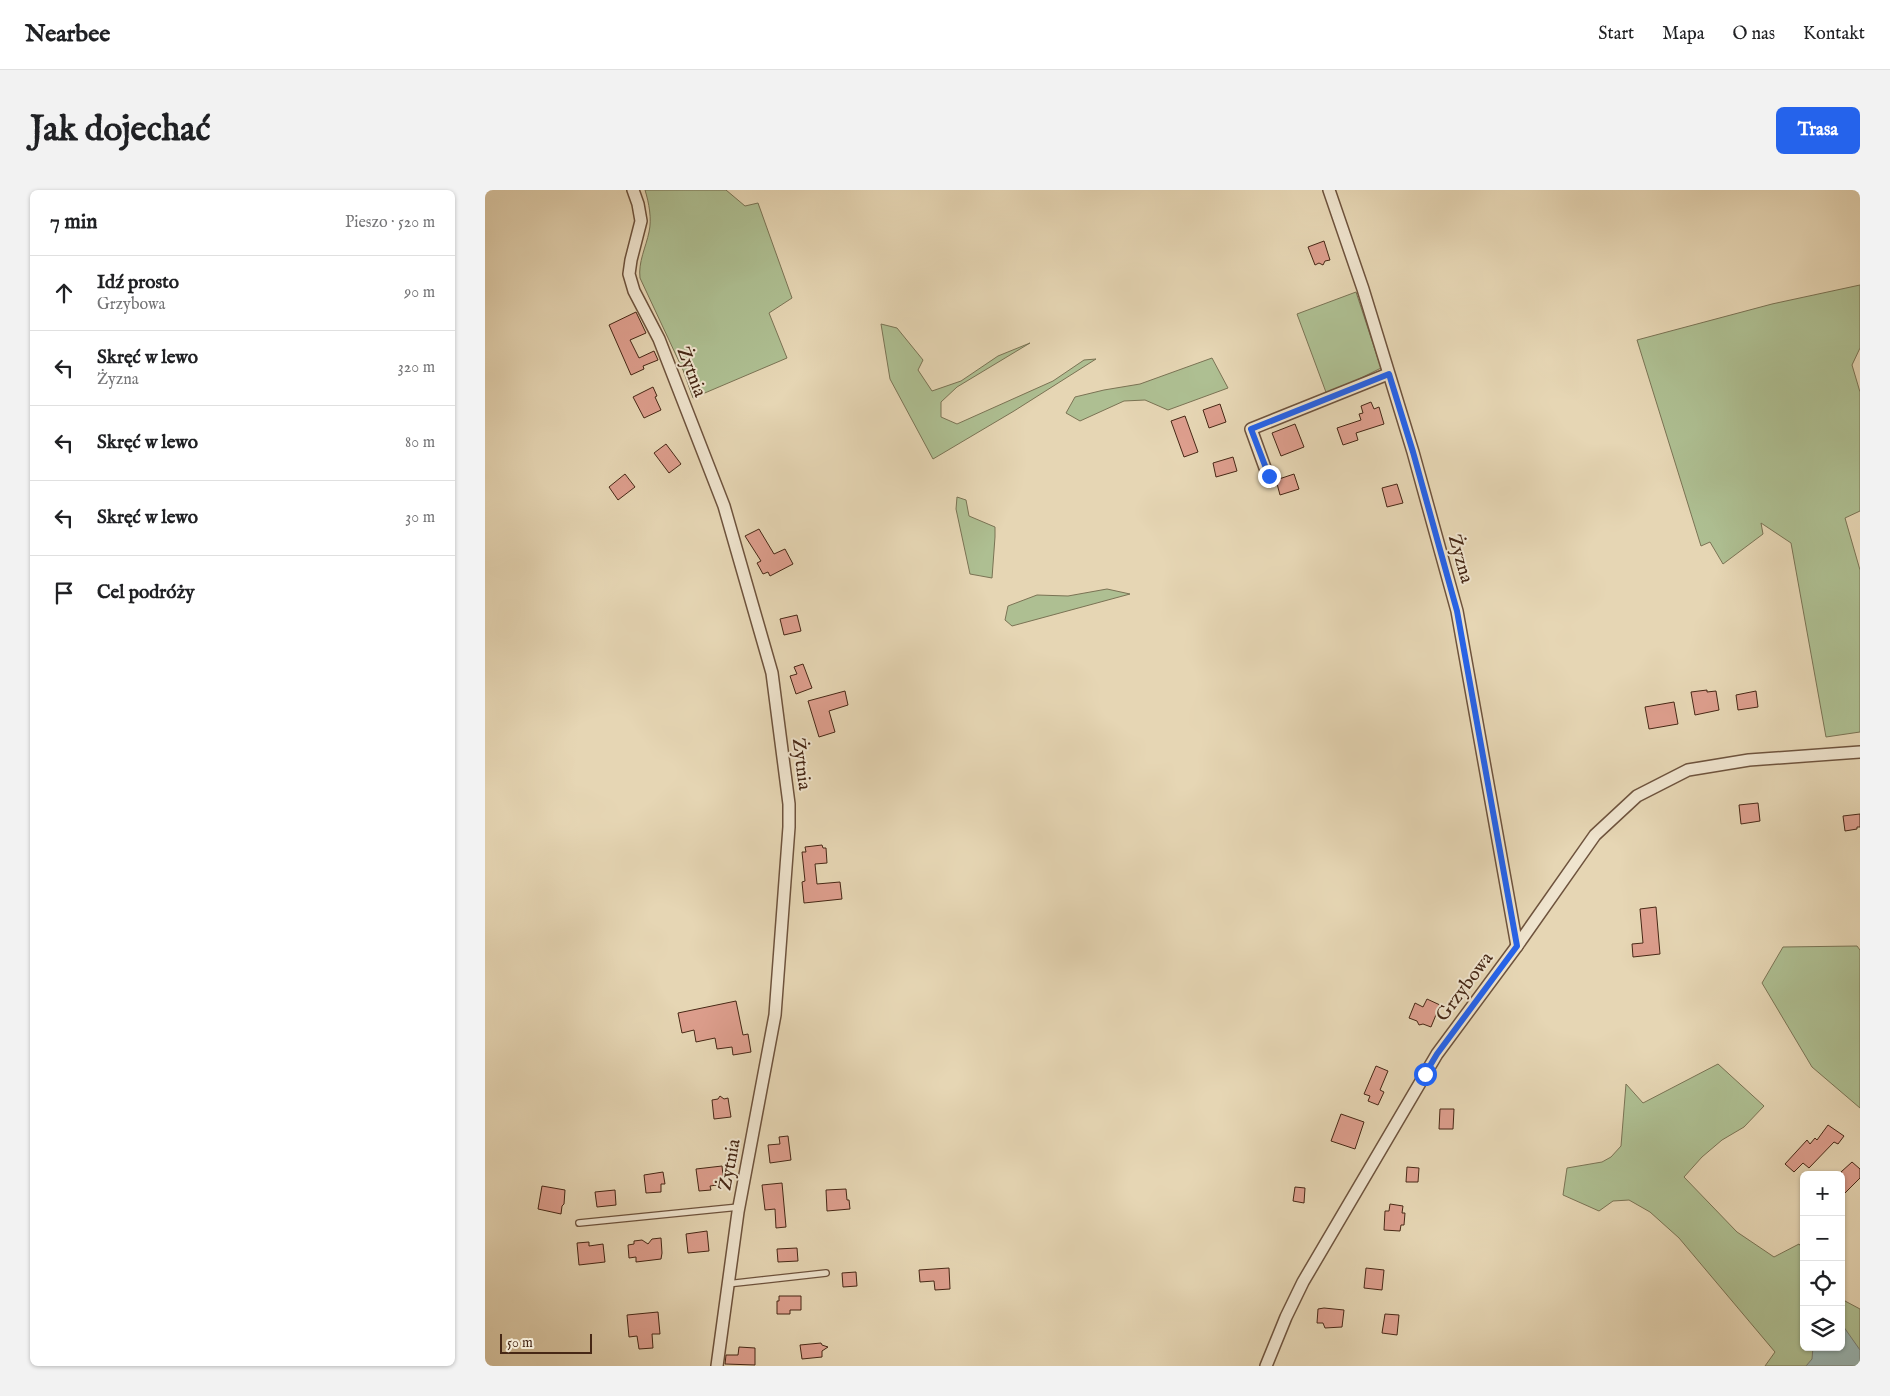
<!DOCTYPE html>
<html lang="pl">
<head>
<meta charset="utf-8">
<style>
  :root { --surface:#fff; --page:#f2f2f2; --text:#202124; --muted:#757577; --line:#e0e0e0; --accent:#2563eb }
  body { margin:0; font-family:"IM FELL English",serif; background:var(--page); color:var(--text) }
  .controls { position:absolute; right:15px; bottom:15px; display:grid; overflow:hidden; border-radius:8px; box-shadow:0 1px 4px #0004 }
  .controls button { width:45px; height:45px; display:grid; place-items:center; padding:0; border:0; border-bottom:1px solid var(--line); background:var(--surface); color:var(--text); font:25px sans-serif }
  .scale { position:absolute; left:15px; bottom:12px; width:92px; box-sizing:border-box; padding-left:5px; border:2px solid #462715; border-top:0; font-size:14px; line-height:18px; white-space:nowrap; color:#462715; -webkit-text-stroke:4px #efe4ce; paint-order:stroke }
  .stop { position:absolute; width:15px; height:15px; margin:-11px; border:4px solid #2563eb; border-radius:50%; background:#fff }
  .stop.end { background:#2563eb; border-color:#fff; box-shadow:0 1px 5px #0008 }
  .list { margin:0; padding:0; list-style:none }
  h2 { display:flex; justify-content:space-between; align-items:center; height:65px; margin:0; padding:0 20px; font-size:21px }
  h2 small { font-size:16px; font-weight:400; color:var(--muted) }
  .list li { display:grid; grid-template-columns:32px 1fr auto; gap:15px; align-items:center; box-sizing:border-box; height:75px; padding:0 20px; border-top:1px solid var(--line) }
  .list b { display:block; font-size:19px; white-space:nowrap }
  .list p { margin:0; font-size:16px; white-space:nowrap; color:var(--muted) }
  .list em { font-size:16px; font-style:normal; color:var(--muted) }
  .icon { flex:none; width:28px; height:28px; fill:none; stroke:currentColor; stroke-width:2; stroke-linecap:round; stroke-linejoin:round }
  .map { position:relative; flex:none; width:1375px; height:1176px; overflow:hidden; border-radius:8px }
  header { display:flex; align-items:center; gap:30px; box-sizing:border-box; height:70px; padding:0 25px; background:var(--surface); border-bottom:1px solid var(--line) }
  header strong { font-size:24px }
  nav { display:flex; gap:28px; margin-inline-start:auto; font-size:18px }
  .intro { display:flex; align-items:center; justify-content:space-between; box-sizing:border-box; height:120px; padding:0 30px }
  h1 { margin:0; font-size:35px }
  .button { padding:12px 22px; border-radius:8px; background:var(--accent); color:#fff; font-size:18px; font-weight:700 }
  main { display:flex; gap:30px; padding:0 30px }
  aside { flex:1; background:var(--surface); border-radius:8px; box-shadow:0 1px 4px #0004 }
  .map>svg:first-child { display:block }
  .green { fill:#aebf92; stroke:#7a7354 }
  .water { fill:#99b7b5; stroke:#787d75 }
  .building { fill:#dd9e8d; stroke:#462715 }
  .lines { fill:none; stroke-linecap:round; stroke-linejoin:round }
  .lane-casing { stroke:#6e533d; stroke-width:8 }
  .street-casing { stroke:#6e533d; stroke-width:14 }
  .lane { stroke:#efe4ce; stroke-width:5.5 }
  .street { stroke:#efe4ce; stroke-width:11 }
  .route { stroke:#2563eb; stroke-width:6 }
  .labels { text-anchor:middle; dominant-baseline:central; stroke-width:4; stroke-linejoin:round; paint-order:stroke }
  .street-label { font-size:19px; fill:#462715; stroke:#efe4ce }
</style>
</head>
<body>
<header>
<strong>Nearbee</strong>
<nav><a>Start</a><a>Mapa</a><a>O nas</a><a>Kontakt</a></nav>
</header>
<div class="intro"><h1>Jak dojechać</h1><a class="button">Trasa</a></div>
<main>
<aside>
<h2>7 min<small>Pieszo · 520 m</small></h2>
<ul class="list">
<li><svg class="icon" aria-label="ahead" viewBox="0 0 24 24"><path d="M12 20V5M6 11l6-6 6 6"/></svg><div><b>Idź prosto</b><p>Grzybowa</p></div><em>90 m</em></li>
<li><svg class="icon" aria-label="left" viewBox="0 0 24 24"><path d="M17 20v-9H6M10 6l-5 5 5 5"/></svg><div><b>Skręć w lewo</b><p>Żyzna</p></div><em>320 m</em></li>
<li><svg class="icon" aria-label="left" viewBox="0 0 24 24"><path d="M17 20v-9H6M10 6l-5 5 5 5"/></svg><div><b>Skręć w lewo</b></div><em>80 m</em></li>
<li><svg class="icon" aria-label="left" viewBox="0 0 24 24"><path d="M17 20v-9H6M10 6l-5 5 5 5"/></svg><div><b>Skręć w lewo</b></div><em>30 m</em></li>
<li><svg class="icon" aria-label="arrive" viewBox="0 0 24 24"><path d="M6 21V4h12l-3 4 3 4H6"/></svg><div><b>Cel podróży</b></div></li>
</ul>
</aside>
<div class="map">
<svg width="1375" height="1176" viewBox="0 0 1375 1176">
  <rect width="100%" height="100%" fill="#e6d6b4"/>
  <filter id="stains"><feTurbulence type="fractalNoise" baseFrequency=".004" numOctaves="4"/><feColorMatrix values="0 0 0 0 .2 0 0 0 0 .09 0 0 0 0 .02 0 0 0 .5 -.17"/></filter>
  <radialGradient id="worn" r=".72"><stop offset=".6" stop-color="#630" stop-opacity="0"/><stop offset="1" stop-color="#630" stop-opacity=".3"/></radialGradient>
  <g class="green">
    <path d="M 160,0 L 241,0 L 260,16 L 273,13 L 307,108 L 284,123 L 302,168 L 208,208 L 198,180 L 155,88 C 153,72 161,57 164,42 C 167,29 164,13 160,0 Z"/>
    <polygon points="1375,95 1375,158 1367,175 1375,202 1375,321 1360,328 1375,380 1375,542 1341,547 1306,353 1276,333 1278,344 1238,374 1225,352 1216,356 1152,150 1287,114"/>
    <polygon points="871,102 896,178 842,205 812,124"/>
    <polygon points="396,134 412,138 438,170 433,180 447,201 476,191 513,166 545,153 472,197 456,212 456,227 472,234 568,191 599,170 611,169 529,221 448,269 405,189"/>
    <polygon points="727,168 743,198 683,220 660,210 639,211 595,231 581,223 590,207 619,200 655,194"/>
    <polygon points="472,307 481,310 484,326 510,337 510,347 507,388 485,384 471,319"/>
    <polygon points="622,399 645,404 527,436 520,430 523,416 552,405 583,406"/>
    <polygon points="1372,756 1375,760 1375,918 1327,877 1277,793 1298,757"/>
    <polygon points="1233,874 1279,916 1259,937 1237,950 1217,967 1199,987 1252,1042 1289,1067 1314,1054 1319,1060 1319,1157 1356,1157 1356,1106 1360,1111 1375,1119 1375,1176 1280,1176 1290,1162 1194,1048 1165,1022 1144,1010 1128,1011 1114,1021 1078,1005 1082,978 1117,972 1126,967 1136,956 1141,894 1158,913"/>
  </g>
  <polygon class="water" points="1356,1133 1375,1160 1375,1176 1321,1176 1327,1169 1328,1157 1356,1157"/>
  <g class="building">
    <polygon points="839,51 845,70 840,71 838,75 834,73 830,75 823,57"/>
    <polygon points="151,122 161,143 145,150 154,168 169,161 173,170 158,176 159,179 146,185 124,135"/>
    <polygon points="168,197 172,206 170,207 176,220 159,228 148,207"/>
    <polygon points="886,212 889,219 894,217 899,234 871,243 873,250 858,255 852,238 876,230 874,224 878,223 876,216"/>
    <polygon points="735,214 741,232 724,238 718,220"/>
    <polygon points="700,226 713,262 699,267 686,231"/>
    <polygon points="810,234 819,257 796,266 787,243"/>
    <polygon points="181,254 196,274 184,283 169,263"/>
    <polygon points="748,267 752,281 731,287 728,273"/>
    <polygon points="140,284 150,297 133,310 124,297"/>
    <polygon points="809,284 814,299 795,305 791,290"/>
    <polygon points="912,294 918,313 902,317 897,298"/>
    <polygon points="274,339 289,364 300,359 308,374 285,386 283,382 278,384 272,373 276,371 260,346"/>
    <polygon points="312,425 316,441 299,445 295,429"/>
    <polygon points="318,474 327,498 311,504 305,486 312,484 309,477"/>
    <polygon points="1222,500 1222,502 1231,501 1234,520 1210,525 1206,502"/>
    <polygon points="360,501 363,515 344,521 350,542 334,547 323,511"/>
    <polygon points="1271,501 1273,517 1253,520 1251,505"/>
    <polygon points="1189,512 1193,534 1164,539 1160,517"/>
    <polygon points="1273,613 1275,631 1256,634 1254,615"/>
    <polygon points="1375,624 1375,637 1372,637 1372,639 1360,641 1358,626"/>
    <polygon points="337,655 338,658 341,658 342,673 330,674 332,694 355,692 357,709 319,713 317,692 320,691 317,662 321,662 320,657"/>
    <polygon points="1171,717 1175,764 1148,767 1147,754 1158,753 1155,719"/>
    <polygon points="942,809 955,815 946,837 938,834 934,835 932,831 924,828 930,813 938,817"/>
    <polygon points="251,811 258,845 263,844 266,862 248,865 247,857 232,859 230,848 211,852 209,840 197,843 193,823"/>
    <polygon points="891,876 903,881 895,900 899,902 893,915 883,911 885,906 879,904"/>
    <polygon points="235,906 239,909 243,908 246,927 229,929 227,910 233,909"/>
    <polygon points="955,919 969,919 968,939 954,939"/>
    <polygon points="856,924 879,932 870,959 846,951"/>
    <polygon points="1343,935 1359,946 1353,954 1349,952 1324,978 1318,973 1309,982 1300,974 1322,950 1325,954 1330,948 1332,950"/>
    <polygon points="303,946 306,970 285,973 283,955 295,954 294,947"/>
    <polygon points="1367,972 1375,979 1375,988 1356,1007 1356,982"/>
    <polygon points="237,976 239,994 225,996 226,1000 214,1001 211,979"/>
    <polygon points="922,977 934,978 933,992 921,992"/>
    <polygon points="178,982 180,994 176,994 176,1002 161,1003 159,985"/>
    <polygon points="297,993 301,1037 291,1038 290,1019 280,1020 277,995"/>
    <polygon points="57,996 80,1000 79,1014 77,1016 76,1024 53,1019"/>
    <polygon points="810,997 820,998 819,1013 808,1011"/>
    <polygon points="361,999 362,1010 364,1010 365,1019 342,1021 341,1000"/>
    <polygon points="130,1000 131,1015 112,1017 110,1002"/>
    <polygon points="905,1014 918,1016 917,1023 920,1023 919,1035 916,1035 915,1041 899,1040 900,1021 904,1021"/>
    <polygon points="222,1041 224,1061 203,1063 201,1044"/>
    <polygon points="176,1048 177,1063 176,1069 151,1072 151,1067 144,1068 143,1055 149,1054 149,1051 157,1050 163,1054 167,1049"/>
    <polygon points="104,1052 104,1056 118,1054 120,1072 94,1075 92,1053"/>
    <polygon points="312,1058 313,1071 293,1072 292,1059"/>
    <polygon points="464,1078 465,1099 450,1100 449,1091 435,1092 434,1080"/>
    <polygon points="881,1078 899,1080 897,1100 879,1098"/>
    <polygon points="371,1082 372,1096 358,1097 357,1083"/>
    <polygon points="294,1106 316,1106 316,1120 305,1120 305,1124 292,1124 292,1111 294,1111"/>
    <polygon points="839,1118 859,1120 857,1137 840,1138 838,1133 832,1133 833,1119"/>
    <polygon points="173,1122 175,1144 167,1144 168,1158 154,1159 152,1146 144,1147 142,1125"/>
    <polygon points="900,1124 914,1125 912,1145 897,1143"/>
    <polygon points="336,1153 337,1155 343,1157 337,1161 337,1167 317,1169 315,1155"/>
    <polygon points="254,1157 270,1158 270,1175 240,1174 241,1165 253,1165"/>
  </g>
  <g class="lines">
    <g class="lane-casing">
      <g id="lane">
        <polyline points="94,1033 254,1017"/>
        <polyline points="242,1094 341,1083"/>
      </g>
    </g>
    <g class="street-casing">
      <g id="street">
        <polyline points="148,0 153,14 156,31 146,70 144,84 149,101 174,149 239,316 287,483 304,614 304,637 290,825 253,1022 232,1176"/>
        <polyline points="844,0 878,99 928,262 972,421 1032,756"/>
        <polyline points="783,286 766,239 903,184"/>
        <polyline points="781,1176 801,1127 818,1092 952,864 1032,756 1110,645 1152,606 1203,580 1264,570 1375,562"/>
      </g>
    </g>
    <use href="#lane" class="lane"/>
    <use href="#street" class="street"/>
  </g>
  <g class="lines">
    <polyline class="route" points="784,286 766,239 904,184 928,262 972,421 1032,756 952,864 940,884"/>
  </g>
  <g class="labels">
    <g class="street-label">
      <text transform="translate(206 182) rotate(69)">Żytnia</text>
      <text transform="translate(975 369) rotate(74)">Żyzna</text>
      <text transform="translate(316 574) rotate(83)">Żytnia</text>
      <text transform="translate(980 797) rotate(-53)">Grzybowa</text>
      <text transform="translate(245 975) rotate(-79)">Żytnia</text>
    </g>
  </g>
  <rect width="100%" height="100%" filter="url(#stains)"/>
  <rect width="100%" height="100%" fill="url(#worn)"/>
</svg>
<div class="controls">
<button>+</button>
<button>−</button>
<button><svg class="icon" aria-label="locate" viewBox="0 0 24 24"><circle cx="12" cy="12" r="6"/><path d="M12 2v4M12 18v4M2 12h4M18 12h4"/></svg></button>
<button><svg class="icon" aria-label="layers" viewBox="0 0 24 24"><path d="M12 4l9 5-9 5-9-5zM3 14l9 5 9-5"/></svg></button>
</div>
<div class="scale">50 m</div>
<div class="stop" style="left:940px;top:884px"></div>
<div class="stop end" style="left:784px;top:286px"></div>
</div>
</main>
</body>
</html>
